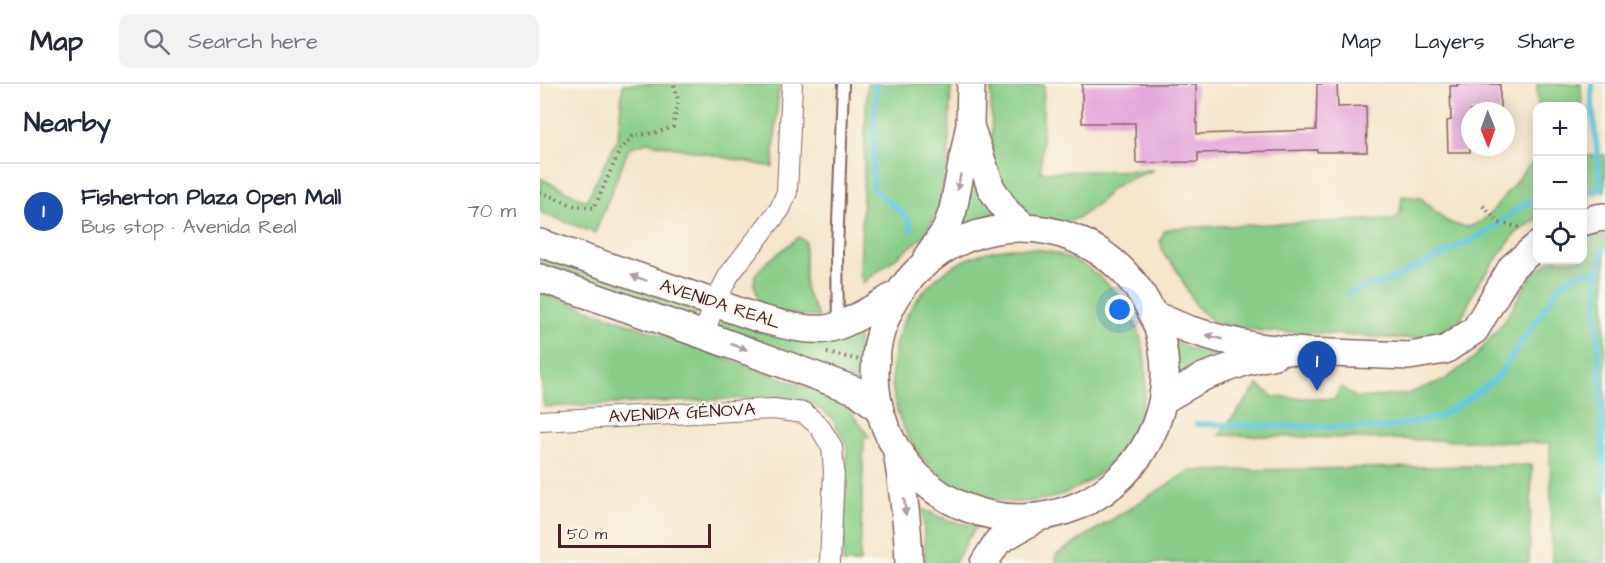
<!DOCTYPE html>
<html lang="en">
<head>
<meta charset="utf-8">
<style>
  :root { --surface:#fff; --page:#f2f2f3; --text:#1f2937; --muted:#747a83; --line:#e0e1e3; --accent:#111827 }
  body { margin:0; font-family:"Architects Daughter",sans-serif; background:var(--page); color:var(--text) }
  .controls { position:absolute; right:18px; top:18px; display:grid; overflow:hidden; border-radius:12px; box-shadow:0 3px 15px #0003 }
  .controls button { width:54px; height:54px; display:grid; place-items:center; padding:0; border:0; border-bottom:2px solid var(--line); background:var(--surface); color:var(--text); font:30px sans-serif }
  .compass { position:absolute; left:921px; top:18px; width:54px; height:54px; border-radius:50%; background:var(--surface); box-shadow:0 3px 15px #0003; rotate:179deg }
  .scale { position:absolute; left:18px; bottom:15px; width:153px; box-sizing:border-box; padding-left:6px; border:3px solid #4a1f2b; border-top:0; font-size:16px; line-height:21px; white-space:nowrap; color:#4a1f2b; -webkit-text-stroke:4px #fbf7ec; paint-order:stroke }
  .you { position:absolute; left:580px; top:226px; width:21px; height:21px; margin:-15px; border:4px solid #fff; border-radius:50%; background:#1a73e8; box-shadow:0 0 0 9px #1a73e833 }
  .badge { display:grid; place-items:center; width:39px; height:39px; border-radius:50%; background:var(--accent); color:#fff; font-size:20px; font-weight:700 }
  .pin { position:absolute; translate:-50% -50px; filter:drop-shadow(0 2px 3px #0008) }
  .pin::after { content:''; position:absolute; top:32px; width:21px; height:18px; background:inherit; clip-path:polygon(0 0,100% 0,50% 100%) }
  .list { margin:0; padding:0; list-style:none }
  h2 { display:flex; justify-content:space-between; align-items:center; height:78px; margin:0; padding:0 24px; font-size:26px }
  h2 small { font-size:20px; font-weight:400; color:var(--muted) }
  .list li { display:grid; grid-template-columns:39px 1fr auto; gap:18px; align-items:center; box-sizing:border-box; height:96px; padding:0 24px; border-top:2px solid var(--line) }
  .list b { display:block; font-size:22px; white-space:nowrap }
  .list p { margin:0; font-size:20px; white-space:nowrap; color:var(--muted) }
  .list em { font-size:20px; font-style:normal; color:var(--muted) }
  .icon { flex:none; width:33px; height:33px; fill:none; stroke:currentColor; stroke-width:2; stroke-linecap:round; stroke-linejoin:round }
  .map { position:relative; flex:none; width:1065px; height:479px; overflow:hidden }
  header { display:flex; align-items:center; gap:36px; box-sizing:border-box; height:84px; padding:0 30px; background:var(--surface); border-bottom:2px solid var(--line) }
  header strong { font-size:28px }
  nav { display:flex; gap:33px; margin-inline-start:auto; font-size:21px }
  .search { width:420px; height:54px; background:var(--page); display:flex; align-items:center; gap:15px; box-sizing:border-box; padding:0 21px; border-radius:12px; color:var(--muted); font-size:22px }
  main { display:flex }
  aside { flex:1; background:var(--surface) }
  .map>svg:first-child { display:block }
  .green { fill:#88cd87; stroke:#697659; stroke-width:1.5 }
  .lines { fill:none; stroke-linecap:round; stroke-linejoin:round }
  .stream { stroke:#61c7de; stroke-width:6 }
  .building { fill:#e2a1d9 }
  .service-casing { stroke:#866463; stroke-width:14 }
  .minor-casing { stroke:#866463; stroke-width:22 }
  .secondary-casing { stroke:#866463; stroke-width:30 }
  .path { stroke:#866463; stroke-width:4; stroke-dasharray:1.5 4.5; stroke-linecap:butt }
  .service { stroke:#fff; stroke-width:10 }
  .minor { stroke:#fff; stroke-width:20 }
  .secondary { stroke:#fff; stroke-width:27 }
  .oneway { fill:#ae9aa0 }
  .labels { text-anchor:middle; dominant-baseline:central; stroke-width:4.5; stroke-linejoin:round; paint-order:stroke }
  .street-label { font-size:18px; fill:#4a1f2b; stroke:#fbf7ec }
</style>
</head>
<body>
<header>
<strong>Map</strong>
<div class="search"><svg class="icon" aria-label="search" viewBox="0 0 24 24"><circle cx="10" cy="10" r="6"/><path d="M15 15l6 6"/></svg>Search here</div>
<nav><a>Map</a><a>Layers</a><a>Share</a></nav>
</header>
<main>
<aside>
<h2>Nearby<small></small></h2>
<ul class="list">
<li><span class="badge" style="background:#1a4fb4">1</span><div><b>Fisherton Plaza Open Mall</b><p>Bus stop · Avenida Real</p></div><em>70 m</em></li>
</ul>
</aside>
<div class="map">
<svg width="1065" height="479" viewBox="0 0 1065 479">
  <rect width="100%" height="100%" fill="#fbf7ec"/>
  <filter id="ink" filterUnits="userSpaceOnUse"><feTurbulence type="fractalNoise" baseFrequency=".0167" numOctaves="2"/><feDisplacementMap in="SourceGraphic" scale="12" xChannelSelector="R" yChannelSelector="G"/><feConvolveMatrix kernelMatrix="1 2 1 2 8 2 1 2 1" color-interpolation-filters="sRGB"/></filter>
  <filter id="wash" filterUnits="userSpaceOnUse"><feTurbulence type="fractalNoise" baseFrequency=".008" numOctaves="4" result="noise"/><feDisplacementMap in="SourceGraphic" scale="24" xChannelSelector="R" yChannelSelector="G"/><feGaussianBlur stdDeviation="1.35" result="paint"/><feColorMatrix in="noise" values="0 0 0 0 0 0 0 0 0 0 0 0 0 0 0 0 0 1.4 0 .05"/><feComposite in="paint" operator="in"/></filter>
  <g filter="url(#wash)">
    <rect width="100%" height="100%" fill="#f4e5cb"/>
    <g class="green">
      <polygon points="83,0 239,0 233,83 107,58 89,64 55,149 0,128 0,94 46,117 78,54"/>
      <polygon points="327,0 411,0 408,77 398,127 383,153 323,199 320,190"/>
      <polygon points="451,0 504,0 501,88 614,86 592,94 572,104 560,118 540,133 520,141 498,137 475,124 460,100 452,70"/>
      <polygon points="997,0 1041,0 1042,22 998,22"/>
      <polygon points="1042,42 1044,72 1065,71 1065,107 1043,112"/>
      <polygon points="431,64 457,137 425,142 420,137"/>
      <polygon points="997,74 997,135 976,149 959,171 937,201 921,236 900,249 879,254 849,254 777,249 721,247 674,238 656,222 635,183 624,171 620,157 625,146 636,144 855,135 860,129 862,112 881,114 906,137 916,141 929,143 940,138 950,130 985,86"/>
      <polygon points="1065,152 1065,479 1012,479 1010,359 679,351 718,301 734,313 795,315 801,303 817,314 867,310 906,295 936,272 965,236 992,191 1011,176 1042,176 1043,156 1047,154"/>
      <polygon points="259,153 265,157 265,205 279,233 230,228 218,214 214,200 215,191 226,179"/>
      <circle cx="479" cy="291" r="127"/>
      <polygon points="0,168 157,227 152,237 0,188"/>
      <polygon points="0,208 266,303 306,321 329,353 324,355 320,479 303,479 307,377 307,362 292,334 270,319 236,313 4,323 0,282"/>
      <polygon points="185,229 318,246 318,299 176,248"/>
      <polygon points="635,258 649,265 675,271 665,276 637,297"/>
      <polygon points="992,381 989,479 516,479 516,471 649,387"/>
      <path d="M 383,425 C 400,435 417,440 437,442 L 428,455 L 415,479 L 385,479 Z"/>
    </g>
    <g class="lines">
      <g class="stream">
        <polyline points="336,0 333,105 366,132 372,145"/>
        <polyline points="1042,101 1045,105 1061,106 1052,19 1052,0"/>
        <polyline points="1063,166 1059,188 1057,219 1065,406"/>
        <polyline points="809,209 853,195 948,148 975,127 998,112"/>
        <polyline points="657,340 846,344 900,333 924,318 957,294 1020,202 1039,189 1059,188"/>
      </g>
    </g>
    <g id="blocks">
      <g class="building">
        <polygon points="542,0 656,0 657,50 776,46 777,0 797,0 798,23 826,22 827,68 777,68 777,66 658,69 658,78 596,79 595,39 542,39"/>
        <polygon points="917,0 960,0 960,27 930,27 930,68 908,68 907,37 911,36 910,2 917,2"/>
      </g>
    </g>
  </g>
  <g filter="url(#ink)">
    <use href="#blocks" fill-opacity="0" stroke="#866463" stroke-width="1.5"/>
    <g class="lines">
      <g class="service-casing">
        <polyline id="service" points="298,242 297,167 303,0"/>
      </g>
      <g class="minor-casing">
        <g id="minor">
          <polyline points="164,251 174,220 189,191 240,125 247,108 252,0"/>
          <polyline points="0,337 233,325 264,329 279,342 292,363 294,387 290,479"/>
        </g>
      </g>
      <g class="secondary-casing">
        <g id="secondary">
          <polyline points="430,42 451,104 467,128 485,144"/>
          <polyline points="1042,138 1057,134 1065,133"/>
          <circle cx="480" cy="289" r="145"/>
          <path d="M 0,159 L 221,235 C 242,240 264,247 286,245 C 307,242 339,220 358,210"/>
          <polyline points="387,173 406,146 413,126 430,40 431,0"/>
          <polyline points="0,194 164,251 317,307 338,324"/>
          <polyline points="614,231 647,245 681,255 717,263 765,268 869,272 905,266 935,246 972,183 998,161"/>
          <polyline points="623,316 663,293 707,277 735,271"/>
          <path d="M 357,368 C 363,405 368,441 369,479"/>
          <polyline points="444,479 458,457 497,434"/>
        </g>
      </g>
      <g class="path">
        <polyline points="0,108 35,122 54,124 80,66 93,52 114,49 133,43 138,16 134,0"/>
        <polyline points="943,122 960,139 983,144"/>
        <polyline points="287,269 334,279"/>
      </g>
      <use href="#service" class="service"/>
      <use href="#minor" class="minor"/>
      <use href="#secondary" class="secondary"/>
    </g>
    <defs><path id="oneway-solid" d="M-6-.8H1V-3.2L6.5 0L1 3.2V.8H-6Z" transform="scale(1.5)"/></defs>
    <g class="oneway">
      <use href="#oneway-solid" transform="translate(419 98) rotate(101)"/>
      <use href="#oneway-solid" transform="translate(99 194) rotate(-161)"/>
      <use href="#oneway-solid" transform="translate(674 253) rotate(-164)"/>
      <use href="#oneway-solid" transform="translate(199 263) rotate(20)"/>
      <use href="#oneway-solid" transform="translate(365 423) rotate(84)"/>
    </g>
  </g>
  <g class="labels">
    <g class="street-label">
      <text transform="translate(180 220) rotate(18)">AVENIDA REAL</text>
      <text transform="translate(142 329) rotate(-3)">AVENIDA GÉNOVA</text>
    </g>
  </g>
</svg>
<div class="controls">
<button>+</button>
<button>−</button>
<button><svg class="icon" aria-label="locate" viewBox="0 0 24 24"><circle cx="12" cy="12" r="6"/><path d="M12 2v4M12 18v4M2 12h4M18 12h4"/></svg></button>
</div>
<svg class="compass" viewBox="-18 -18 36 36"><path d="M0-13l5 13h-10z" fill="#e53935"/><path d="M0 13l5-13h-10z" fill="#747a83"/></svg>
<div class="scale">50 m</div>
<div class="you"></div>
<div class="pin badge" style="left:777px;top:307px;background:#1a4fb4">1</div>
</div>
</main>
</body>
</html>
